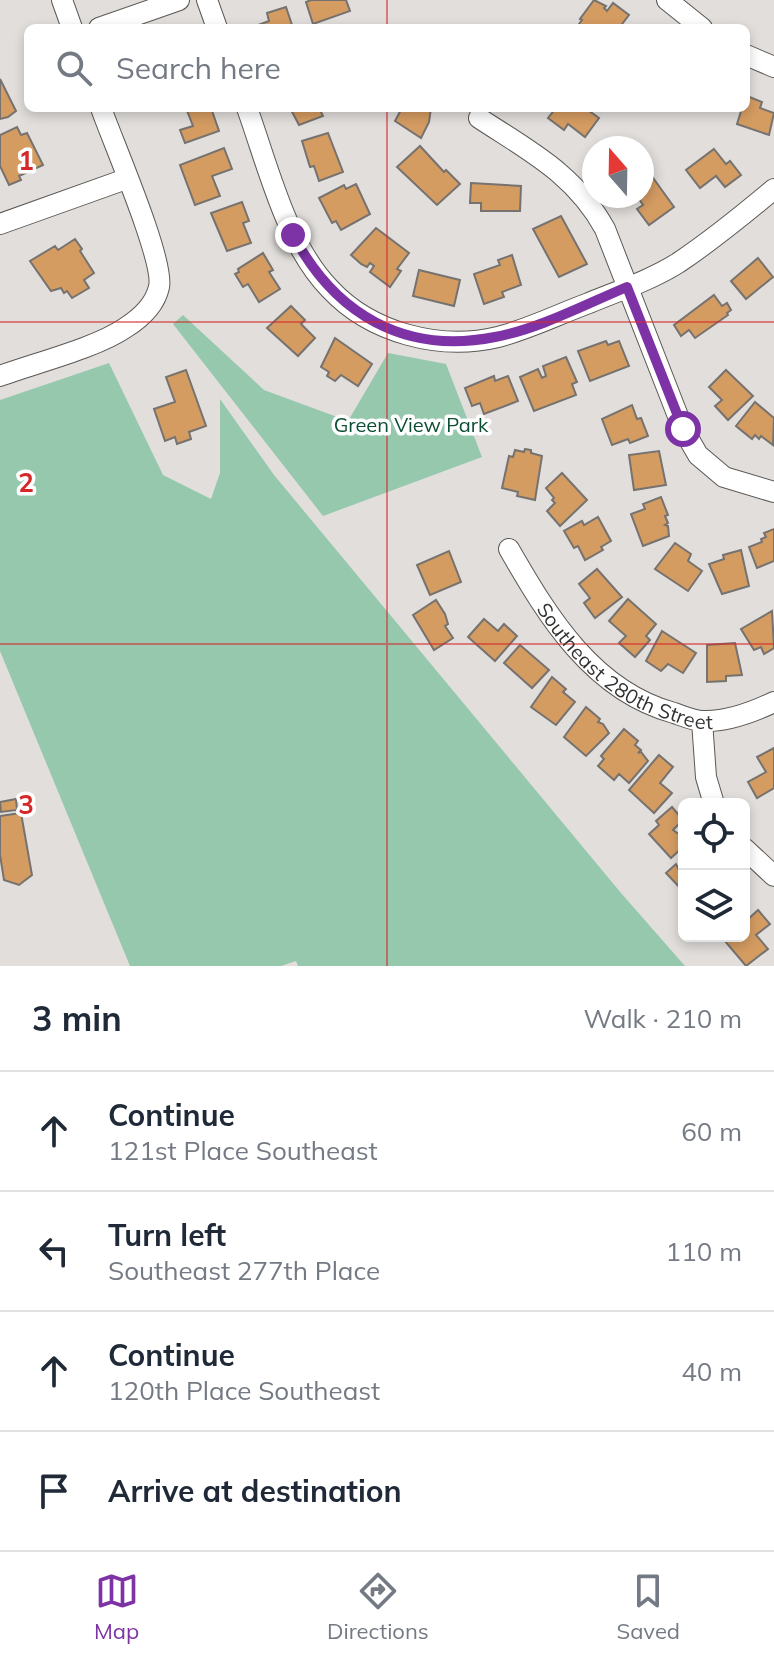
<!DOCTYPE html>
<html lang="en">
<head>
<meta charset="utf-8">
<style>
  :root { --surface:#fff; --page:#f6f6f7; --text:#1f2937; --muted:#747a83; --line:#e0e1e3; --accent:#7d33a6 }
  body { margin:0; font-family:Mulish,sans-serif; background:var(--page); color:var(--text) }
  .controls { position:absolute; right:24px; bottom:24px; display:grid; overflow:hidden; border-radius:12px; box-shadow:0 4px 12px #0003 }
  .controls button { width:72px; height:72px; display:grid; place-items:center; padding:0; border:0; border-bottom:2px solid var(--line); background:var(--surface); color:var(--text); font:40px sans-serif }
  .compass { position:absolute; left:582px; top:136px; width:72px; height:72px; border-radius:50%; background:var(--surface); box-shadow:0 4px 12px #0003; rotate:340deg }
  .stop { position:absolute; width:24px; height:24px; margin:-18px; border:6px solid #7d33a6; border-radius:50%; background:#fff }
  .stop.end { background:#7d33a6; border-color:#fff; box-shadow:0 2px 8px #0008 }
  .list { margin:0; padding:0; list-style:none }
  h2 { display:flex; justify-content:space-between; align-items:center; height:104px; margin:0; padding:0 32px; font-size:34px }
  h2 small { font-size:26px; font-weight:400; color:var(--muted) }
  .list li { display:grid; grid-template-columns:52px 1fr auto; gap:24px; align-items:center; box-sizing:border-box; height:120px; padding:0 32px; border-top:2px solid var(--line) }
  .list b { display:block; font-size:30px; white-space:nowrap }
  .list p { margin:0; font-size:26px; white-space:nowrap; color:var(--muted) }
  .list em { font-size:26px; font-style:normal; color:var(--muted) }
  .icon { flex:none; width:44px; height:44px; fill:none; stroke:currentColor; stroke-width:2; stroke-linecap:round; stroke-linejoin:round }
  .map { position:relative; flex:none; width:774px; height:966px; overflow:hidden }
  .search { position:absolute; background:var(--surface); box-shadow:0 4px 12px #0003; left:24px; right:24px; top:24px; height:88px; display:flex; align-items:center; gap:20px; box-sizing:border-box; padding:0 28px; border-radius:12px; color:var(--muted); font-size:30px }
  .sheet { height:584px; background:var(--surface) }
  nav { display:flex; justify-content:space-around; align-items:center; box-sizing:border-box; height:112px; border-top:2px solid var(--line); background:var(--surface); font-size:22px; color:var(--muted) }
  nav a { display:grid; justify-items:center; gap:4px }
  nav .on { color:var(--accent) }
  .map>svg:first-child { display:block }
  .green { fill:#96c8ae }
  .building { fill:#d59c62; stroke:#75726f; stroke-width:2 }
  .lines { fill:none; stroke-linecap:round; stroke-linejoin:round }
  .street-casing { stroke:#5a5855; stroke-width:22 }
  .street { stroke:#fff; stroke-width:20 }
  .route { stroke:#7d33a6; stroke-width:10 }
  .grid { fill:none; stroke:#d62828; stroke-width:2; stroke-opacity:0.55 }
  .labels { text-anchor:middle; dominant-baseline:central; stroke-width:7; stroke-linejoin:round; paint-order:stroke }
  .park-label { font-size:20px; fill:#0b4e34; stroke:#fff }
  .street-label { font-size:20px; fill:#333231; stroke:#fff }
  .grid-label { font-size:26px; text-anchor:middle; font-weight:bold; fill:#d62828; stroke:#fff; stroke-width:7; stroke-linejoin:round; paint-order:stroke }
</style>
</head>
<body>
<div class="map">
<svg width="774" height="966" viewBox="0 0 774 966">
  <rect width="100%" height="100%" fill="#e1dedb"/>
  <g class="green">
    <polygon points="183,315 264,390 348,421 388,353 446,364 482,457 323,516 173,324"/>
    <polygon points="109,363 163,475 211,499 220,473 220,399 274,475 621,893 685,966 298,966 296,961 281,966 130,966 0,651 0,400"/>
  </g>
  <g class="building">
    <polygon points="311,0 346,0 350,11 313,24 306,2"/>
    <polygon points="594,0 606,6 604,8 607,11 613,3 629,15 619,28 584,28 579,24 582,20 580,19"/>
    <polygon points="286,7 293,28 250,28 269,21 267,13"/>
    <polygon points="0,79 16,111 8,117 0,119"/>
    <polygon points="747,96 762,102 760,108 774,113 769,135 737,124 742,108 746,108"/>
    <polygon points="186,108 211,108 219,131 185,143 180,130 193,126"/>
    <polygon points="290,108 319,108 323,116 299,125"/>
    <polygon points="402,108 431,108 429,122 421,138 395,121"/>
    <polygon points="556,108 585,108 599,118 585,137 568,124 564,130 548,118"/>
    <polygon points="17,127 21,135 27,133 43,165 19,176 21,180 9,185 0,166 0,135"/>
    <polygon points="328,133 343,172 319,181 314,166 310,167 302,141"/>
    <polygon points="420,146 444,172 446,170 460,184 437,205 397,167"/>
    <polygon points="224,148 232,169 212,176 220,196 195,205 180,165"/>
    <polygon points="714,149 726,164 730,161 741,175 725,187 716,176 700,188 686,170"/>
    <polygon points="651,175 674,207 649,225 637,209 643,205 637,196 642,196 642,181"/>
    <polygon points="471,183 521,186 520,211 481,211 481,203 470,203"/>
    <polygon points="356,184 370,214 341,230 336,221 332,223 319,198 344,185 346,189"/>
    <polygon points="242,202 249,221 243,223 251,243 227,251 211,213"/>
    <polygon points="561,216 587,264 559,277 533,229"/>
    <polygon points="376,228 409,253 397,269 401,271 390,287 370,272 374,266 370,263 367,267 361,264 351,255"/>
    <polygon points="75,239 82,249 80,251 94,273 84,280 89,288 72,298 67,291 64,293 61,288 51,291 30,261 55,246 58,250"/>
    <polygon points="263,253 273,270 269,272 280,289 259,302 248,284 243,287 235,274 239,272 238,269"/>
    <polygon points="512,255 521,285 502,292 504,297 484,304 474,274 500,265 498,260"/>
    <polygon points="758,258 773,277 746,299 731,281"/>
    <polygon points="419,270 460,280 454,306 413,296"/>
    <polygon points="714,295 722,306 727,303 731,310 727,313 728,315 695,338 689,330 681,336 674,325"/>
    <polygon points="291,306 305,320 301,324 315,338 298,356 267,328"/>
    <polygon points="335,338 372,364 358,386 341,375 335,381 327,376 329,372 321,367"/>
    <polygon points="606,341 608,345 619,341 629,366 590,381 578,351"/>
    <polygon points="566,357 577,382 572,384 576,395 534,411 520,377 538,369 542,378 546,376 543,366"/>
    <polygon points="186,370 206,426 189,432 191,439 177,444 175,437 165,441 154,409 175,402 166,377"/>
    <polygon points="726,370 753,396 728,420 715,406 722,400 709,387"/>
    <polygon points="494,376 495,381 508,376 518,401 484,414 480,403 472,406 465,388"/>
    <polygon points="755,402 774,418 773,445 761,436 759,439 755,435 752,439 736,426"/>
    <polygon points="632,405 637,419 641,418 648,436 630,443 628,439 612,445 602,419"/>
    <polygon points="525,449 531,450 531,453 542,456 535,500 517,496 518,492 502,488 509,456 513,457 515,450 524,452"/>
    <polygon points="659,451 666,485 634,490 629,455"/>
    <polygon points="562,473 587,500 560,526 547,511 555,503 552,500 554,498 546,488"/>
    <polygon points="661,497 668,515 665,516 668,523 665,525 668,526 669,536 643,546 631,514 645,509 643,504"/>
    <polygon points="598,517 611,541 601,547 603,550 585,560 578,546 574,548 564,531 582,521 584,525"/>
    <polygon points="774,529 774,561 757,568 749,547 762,542 761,539 766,537 764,533"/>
    <polygon points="675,543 691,554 688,561 702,571 688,591 655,569"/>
    <polygon points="741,550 749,586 722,594 709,564 724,559 723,555"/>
    <polygon points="449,551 461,582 430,595 417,565"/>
    <polygon points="597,569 622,597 595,618 584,603 590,598 579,584"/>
    <polygon points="628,599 656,624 646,636 650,640 635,657 619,643 626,636 609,621"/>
    <polygon points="436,600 445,614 448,624 445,626 453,638 434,650 413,615"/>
    <polygon points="772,611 774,648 764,654 761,647 754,650 741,629"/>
    <polygon points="484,619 498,631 504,624 517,636 495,661 468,637"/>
    <polygon points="662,631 696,653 683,673 668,664 661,671 646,661"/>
    <polygon points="735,643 742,675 726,676 726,681 707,682 707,645"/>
    <polygon points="520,645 549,670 532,688 504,663"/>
    <polygon points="552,677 566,689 563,692 575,702 556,725 531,707"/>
    <polygon points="586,707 600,719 598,722 603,724 609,733 586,756 564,737"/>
    <polygon points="624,729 638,741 635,745 641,750 638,753 641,752 648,761 629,783 619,774 614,780 598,766 604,759 601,756"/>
    <polygon points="774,748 774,788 757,798 748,782 766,772 757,757"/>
    <polygon points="659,755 673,767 660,783 672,793 654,813 629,790"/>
    <polygon points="16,799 17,810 1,812 0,802"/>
    <polygon points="672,807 683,820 673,830 684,838 684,846 671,858 649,834 659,825 656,821"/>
    <polygon points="21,813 32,875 19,885 4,880 0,855 0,816"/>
    <polygon points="684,862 684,892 666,873 676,864 678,868"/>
    <polygon points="758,910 770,924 756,935 768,949 746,966 724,940 729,936 744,936 744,923"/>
  </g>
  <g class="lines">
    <g class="street-casing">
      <g id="street">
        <polyline points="62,0 72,28"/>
        <polyline points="207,0 217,28"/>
        <polyline points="667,0 702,28"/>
        <polyline points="99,28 179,0"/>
        <polyline points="746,55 774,67"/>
        <path d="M 247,108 C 268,166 286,244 330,289 C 371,333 440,351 498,337 C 529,329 559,314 589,303 C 618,291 651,280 678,263 C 711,241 743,215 774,189"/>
        <path d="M 479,118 C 529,151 575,174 605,229 L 683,429 L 698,455 L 724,477 L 774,492"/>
        <polyline points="0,224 126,179"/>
        <path d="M 0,376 C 35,363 96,348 125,328 C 141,318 155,305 159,287 C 165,261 112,140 101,108"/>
        <path id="s1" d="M 509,549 C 548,617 593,691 674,713 C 683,716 694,721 703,721 C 727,722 753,712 774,702"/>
        <polyline points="702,721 706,777 714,804"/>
        <polyline points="744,848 774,876"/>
      </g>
    </g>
    <use href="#street" class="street"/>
  </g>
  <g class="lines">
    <path class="route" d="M 293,235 C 335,314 404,355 495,337 C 539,329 586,304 627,287 L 683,429"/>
  </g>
  <path class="grid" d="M 387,0 L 387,28M 387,108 L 387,966M 0,322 L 774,322M 0,644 L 774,644"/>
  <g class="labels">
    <g class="park-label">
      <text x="411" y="424">Green View Park</text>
    </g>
    <g class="street-label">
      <text stroke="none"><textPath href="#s1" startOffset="172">Southeast 280th Street</textPath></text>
    </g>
  </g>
  <g class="grid-label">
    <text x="26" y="170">1</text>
    <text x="26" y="492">2</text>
    <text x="26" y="814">3</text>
  </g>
</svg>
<div class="controls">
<button><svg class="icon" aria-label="locate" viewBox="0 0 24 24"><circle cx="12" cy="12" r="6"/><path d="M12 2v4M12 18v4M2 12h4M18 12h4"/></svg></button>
<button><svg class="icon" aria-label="layers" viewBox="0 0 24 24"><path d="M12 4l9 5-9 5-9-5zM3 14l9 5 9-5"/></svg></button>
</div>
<svg class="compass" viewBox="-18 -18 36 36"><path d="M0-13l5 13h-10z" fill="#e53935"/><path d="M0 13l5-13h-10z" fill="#747a83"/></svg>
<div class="stop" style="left:683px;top:429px"></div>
<div class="stop end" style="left:293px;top:235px"></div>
<div class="search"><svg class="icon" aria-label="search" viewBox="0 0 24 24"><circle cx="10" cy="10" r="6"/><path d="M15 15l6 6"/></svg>Search here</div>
</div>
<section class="sheet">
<h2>3 min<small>Walk · 210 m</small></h2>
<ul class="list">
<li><svg class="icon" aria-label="ahead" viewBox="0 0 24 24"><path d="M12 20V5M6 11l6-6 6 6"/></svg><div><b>Continue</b><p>121st Place Southeast</p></div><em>60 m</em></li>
<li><svg class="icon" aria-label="left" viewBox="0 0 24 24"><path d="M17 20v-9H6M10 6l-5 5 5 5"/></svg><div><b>Turn left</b><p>Southeast 277th Place</p></div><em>110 m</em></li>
<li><svg class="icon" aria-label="ahead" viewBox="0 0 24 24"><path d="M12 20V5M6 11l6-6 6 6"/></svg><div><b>Continue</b><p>120th Place Southeast</p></div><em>40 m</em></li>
<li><svg class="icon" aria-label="arrive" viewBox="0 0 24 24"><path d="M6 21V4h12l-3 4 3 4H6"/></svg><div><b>Arrive at destination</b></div></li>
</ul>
</section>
<nav>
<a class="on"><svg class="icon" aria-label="map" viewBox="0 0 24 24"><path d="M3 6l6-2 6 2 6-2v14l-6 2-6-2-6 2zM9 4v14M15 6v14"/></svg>Map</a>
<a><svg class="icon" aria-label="directions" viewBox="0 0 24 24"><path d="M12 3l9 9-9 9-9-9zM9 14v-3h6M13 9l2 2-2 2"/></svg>Directions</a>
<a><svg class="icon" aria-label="saved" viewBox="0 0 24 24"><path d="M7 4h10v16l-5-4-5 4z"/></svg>Saved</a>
</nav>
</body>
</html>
